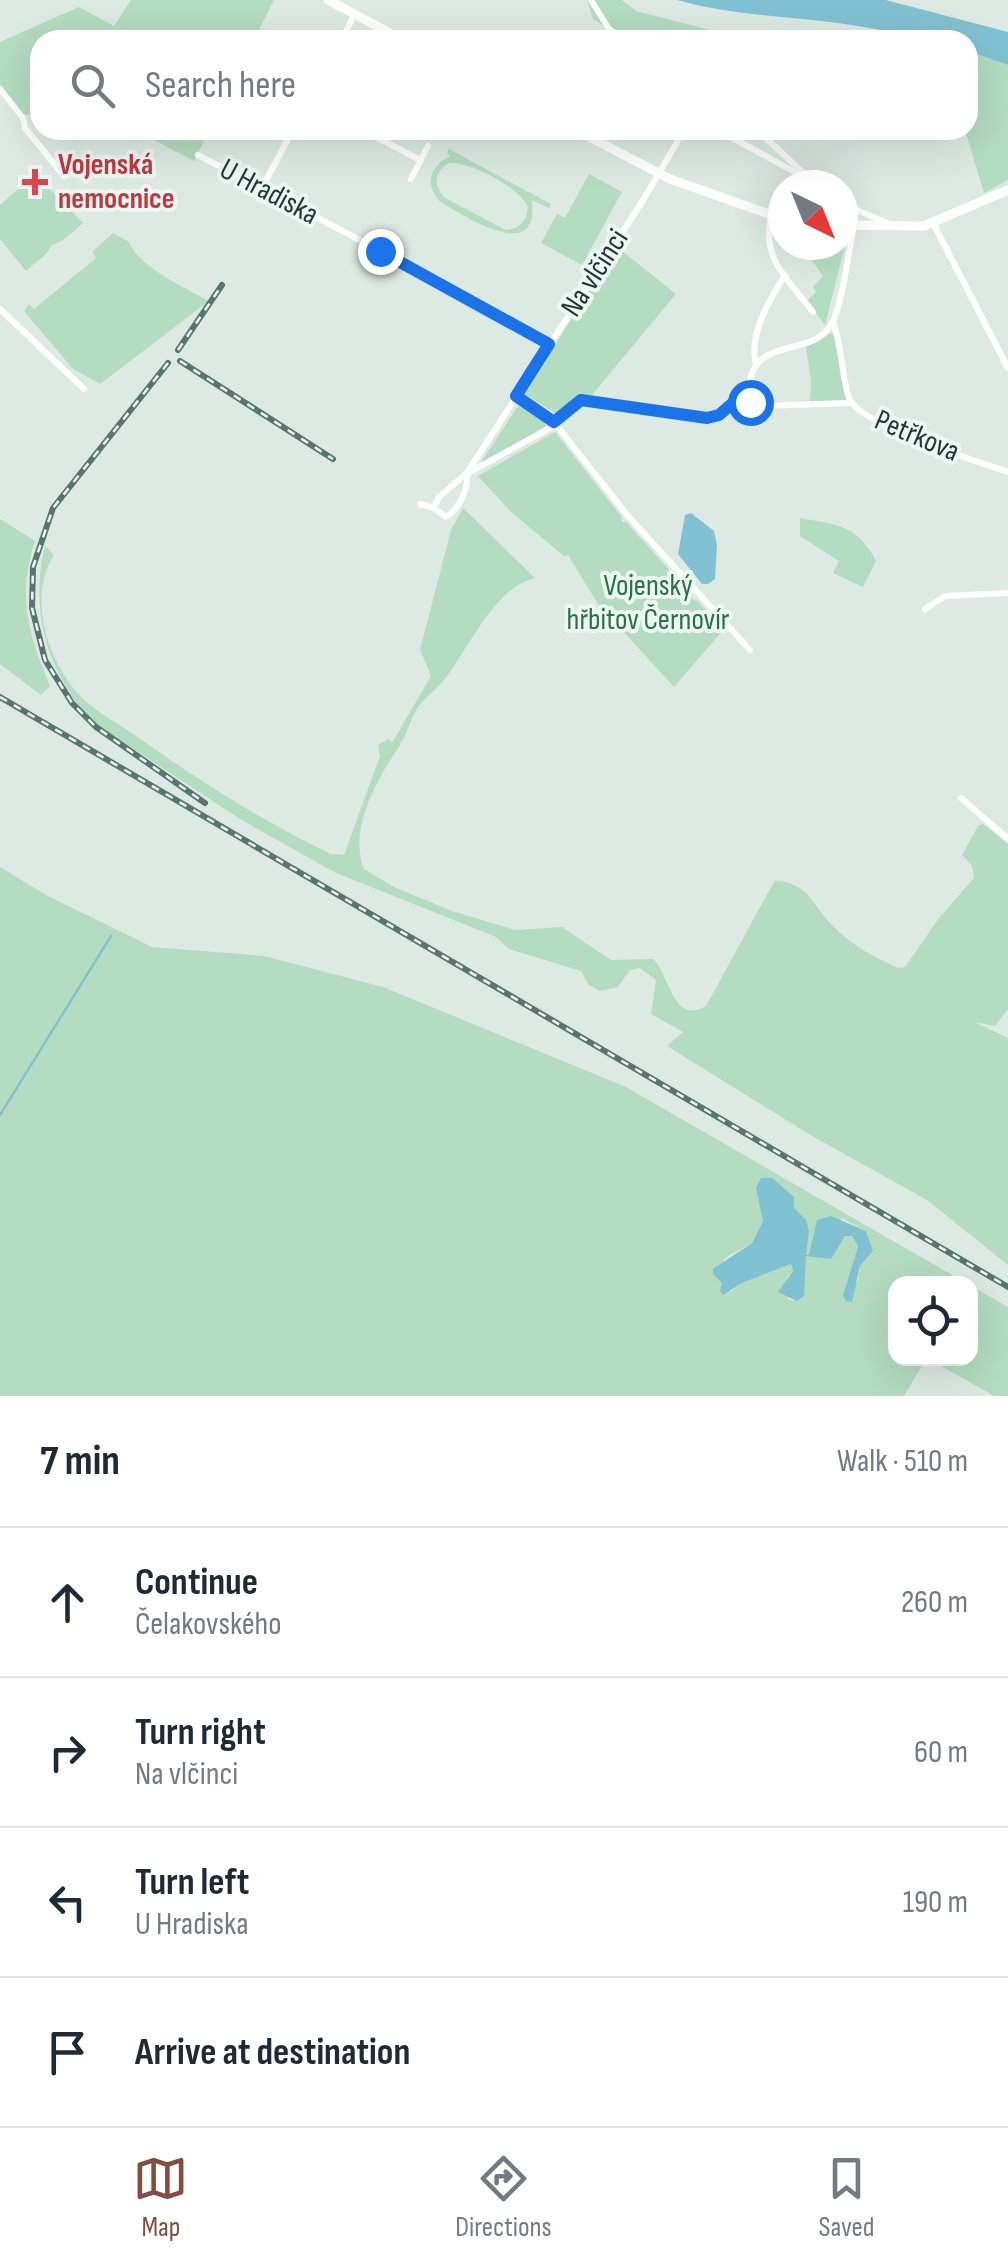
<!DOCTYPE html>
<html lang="en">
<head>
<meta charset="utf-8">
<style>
  :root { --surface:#fff; --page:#f6f6f7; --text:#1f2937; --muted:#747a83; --line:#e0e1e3; --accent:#814f41 }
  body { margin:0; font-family:"Sofia Sans Condensed",sans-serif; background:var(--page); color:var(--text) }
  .controls { position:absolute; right:30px; bottom:30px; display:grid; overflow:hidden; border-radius:20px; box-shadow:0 10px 40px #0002 }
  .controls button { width:90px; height:90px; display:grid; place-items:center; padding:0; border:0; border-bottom:2px solid var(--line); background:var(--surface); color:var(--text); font:50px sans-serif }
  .compass { position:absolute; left:768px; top:170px; width:90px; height:90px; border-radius:50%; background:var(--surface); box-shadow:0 10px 40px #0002; rotate:137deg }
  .stop { position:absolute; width:30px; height:30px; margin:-22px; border:8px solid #1a73e8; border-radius:50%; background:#fff }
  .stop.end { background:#1a73e8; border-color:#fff; box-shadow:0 2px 10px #0008 }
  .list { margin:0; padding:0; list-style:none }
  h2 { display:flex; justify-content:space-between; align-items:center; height:130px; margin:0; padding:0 40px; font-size:42px }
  h2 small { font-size:32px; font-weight:400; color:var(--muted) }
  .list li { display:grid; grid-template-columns:65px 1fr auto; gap:30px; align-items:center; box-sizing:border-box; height:150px; padding:0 40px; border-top:2px solid var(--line) }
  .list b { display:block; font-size:38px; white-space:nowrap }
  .list p { margin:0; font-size:32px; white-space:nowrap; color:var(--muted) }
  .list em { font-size:32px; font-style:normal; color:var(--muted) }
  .icon { flex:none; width:55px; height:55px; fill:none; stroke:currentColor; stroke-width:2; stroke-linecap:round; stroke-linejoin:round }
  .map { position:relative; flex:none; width:1008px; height:1396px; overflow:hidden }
  .search { position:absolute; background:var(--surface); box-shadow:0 10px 40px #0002; left:30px; right:30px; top:30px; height:110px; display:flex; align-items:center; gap:25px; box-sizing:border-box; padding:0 35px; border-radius:30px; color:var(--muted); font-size:38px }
  .sheet { height:730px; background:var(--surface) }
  nav { display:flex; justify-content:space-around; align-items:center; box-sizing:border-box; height:140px; border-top:2px solid var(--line); background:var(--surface); font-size:28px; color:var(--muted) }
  nav a { display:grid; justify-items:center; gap:5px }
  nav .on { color:var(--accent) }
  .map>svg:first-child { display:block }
  .green { fill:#b4dcc0; fill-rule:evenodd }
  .water { fill:#81c2d2 }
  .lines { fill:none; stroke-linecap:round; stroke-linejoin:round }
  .stream { stroke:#81c2d2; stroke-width:2.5 }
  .minor { stroke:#fff; stroke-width:6 }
  .tertiary { stroke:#fff; stroke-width:9 }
  .rail-casing { stroke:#58756f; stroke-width:6 }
  .rail { stroke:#edf6f2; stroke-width:2.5; stroke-dasharray:8; stroke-linecap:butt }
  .route { stroke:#1a73e8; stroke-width:12 }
  .health-dot { fill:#e0444e; stroke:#edf6f2; stroke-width:4 }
  .labels { text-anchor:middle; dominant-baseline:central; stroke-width:8; stroke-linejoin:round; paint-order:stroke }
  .health-label { font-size:30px; font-weight:bold; fill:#be3a42; stroke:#edf6f2; text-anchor:start }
  .street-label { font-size:30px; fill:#1e3933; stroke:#edf6f2 }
  .park-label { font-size:30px; fill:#277147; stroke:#edf6f2 }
</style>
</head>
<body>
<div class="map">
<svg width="1008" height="1396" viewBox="0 0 1008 1396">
  <rect width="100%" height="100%" fill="#ddeae4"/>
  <g class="green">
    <polygon points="131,0 274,0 254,40 40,40 40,116 23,114 0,86 0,42 79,7 114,26"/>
    <polygon points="587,0 622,0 636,11 714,31 813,33 807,40 626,40 593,19"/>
    <polygon points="968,51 1008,65 1008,180 984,193 965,130 968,130"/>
    <polygon points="135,130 209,130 194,161"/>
    <path d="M 449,149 L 551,204 L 549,208 L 532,200 C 540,267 464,215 440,202 C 424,184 430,166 450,156 L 447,153 ZM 449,163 C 470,161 520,188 528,207 C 527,220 520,229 506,230 L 445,198 C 433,186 434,171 449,163 Z"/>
    <polygon points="589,174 622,192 582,265 541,243 557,214 565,218"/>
    <polygon points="33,176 42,181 83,223 62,241 52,245 46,254 26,271 0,239 0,205"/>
    <polygon points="843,232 846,242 825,325 807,301 816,292 813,287 823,276 801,245 843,245"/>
    <path d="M 113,233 L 129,242 C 137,266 187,289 209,301 L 100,384 L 73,369 L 24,311 L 29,304 L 34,309 L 96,258 L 92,252 Z"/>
    <polygon points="617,247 676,294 592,395 579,395 557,414 524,394"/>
    <polygon points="830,333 835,335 846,400 810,401 811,381 806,347"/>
    <polygon points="518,406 526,407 544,419 546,426 480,464"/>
    <polygon points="555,432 621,516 622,522 626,522 691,594 693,600 696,600 725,628 674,687 598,604 568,555 564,556 511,512 478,476"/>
    <path d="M 463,508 L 535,578 C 495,587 469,648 445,679 C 437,689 426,696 419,706 C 410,719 407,735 398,748 C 377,780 348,830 364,869 L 394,887 L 452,911 L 515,930 L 562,927 L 611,960 L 653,959 C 670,975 673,1026 706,1006 L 775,880 C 811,885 810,902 831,924 C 850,944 873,957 898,968 L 905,967 L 939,918 L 974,878 L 972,866 L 962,855 L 978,826 L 983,824 L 1008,844 L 1008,1009 L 995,1026 L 974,1022 L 1008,1038 L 1008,1265 L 927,1200 L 812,1136 L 667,1046 L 683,1032 L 651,1014 L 656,980 L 640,968 L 630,970 L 618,987 L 600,991 L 589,985 L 581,971 L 509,949 L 496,937 L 336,873 L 240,819 L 91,721 C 47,671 29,610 45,546 L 54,555 C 28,595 46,655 75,690 C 90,709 116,722 136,736 C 198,780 262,821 331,854 L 344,855 L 380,756 L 378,745 L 389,739 L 392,743 L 431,676 L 420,650 L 451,530 Z"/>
    <path d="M 800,518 C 837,525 857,524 876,561 L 863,587 L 833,573 L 839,561 L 800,536 Z"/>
    <path d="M 0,519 L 35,541 C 17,597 28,633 50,686 L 41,695 L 0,664 Z"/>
    <path d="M 0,867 L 48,896 L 152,947 L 264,956 L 383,987 L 626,1087 L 966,1283 L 896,1284 L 896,1358 L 926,1359 L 904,1396 L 0,1396 ZM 794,1208 L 809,1232 L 803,1263 L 804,1296 L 797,1301 L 788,1299 L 787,1278 L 793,1271 L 791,1264 L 742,1283 L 730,1292 L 719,1278 L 725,1258 L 752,1243 L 763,1221 ZM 841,1218 L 866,1231 L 873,1251 L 860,1266 L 858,1281 L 843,1295 L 858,1246 L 852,1236 L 845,1236 L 839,1242 Z"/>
    <polygon points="971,1286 1008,1307 1008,1396 994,1396 929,1359 970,1358"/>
  </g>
  <g class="water">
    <path d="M 677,0 L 886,0 L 1008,32 L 1008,65 L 968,51 L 968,40 C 923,40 882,29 838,23 C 784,16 730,15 677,0 Z"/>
    <polygon points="691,513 714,531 717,545 715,579 708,584 702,584 678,554 685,515"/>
    <polygon points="761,1178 772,1178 794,1197 794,1208 806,1220 809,1232 806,1255 809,1255 817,1220 831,1216 866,1231 873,1251 860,1266 852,1302 846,1301 843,1295 858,1246 852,1236 845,1236 831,1259 806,1256 804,1296 797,1301 778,1292 793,1271 791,1264 742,1283 723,1295 720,1291 722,1283 713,1274 713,1269 752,1243 763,1221 756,1188"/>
  </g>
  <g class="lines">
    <polyline class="stream" points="0,1115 111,936"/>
    <g class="minor">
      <polyline points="591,0 609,29 625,40"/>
      <polyline points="341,40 355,14"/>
      <polyline points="0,89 23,118 25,128 64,176"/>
      <polyline points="363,130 420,160"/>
      <polyline points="718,130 811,181"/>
      <polyline points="752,130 768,140 816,185"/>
      <polyline points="198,155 434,279 549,344"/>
      <polyline points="411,179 428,146"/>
      <polyline points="262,188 293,130"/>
      <polyline points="843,204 892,225"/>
      <path d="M 771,216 C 761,260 789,280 813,312"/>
      <polyline points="933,223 1008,368"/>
      <polyline points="0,309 84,389"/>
      <path d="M 833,322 C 842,346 841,374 849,398 C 860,426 977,461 1008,472"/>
      <path d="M 756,364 C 748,335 770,299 785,275"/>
      <path d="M 749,388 C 753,334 811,359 831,325 C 842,307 849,249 854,225"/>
      <polyline points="516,396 554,422 628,516 750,650"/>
      <polyline points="749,401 761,406 852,403"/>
      <path d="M 467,473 C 469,488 459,509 446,517 L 434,508 L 439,497 L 467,473 L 642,202 L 684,130"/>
      <polyline points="468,473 550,428 581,401 707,419 723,412 749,388 752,403"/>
      <polyline points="420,504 434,508"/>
      <polyline points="925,609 945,596 1008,593"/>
      <polyline points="961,798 1008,839"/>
    </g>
    <g class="tertiary">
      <polyline points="328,0 403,40"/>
      <polyline points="576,130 670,179 783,219"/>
      <polyline points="843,225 924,226 1008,190"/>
    </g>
    <g class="rail-casing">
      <g id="rail">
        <polyline points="178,350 222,285"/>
        <polyline points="180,361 333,459"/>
        <polyline points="168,363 53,508 33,567 32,608 45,660 72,703 96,727 205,803"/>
        <polyline points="0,697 1008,1287"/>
      </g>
    </g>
    <use href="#rail" class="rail"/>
  </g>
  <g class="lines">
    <polyline class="route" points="380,251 549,344 516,396 554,422 581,400 707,418 719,415 741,396 750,402"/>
  </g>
  <path class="health-dot" d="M30 167h10v10h10v10h-10v10h-10v-10h-10v-10h10z"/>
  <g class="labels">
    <g class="health-label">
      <text x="58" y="165">Vojenská<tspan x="58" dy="34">nemocnice</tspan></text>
    </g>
    <g class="street-label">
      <text transform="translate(269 192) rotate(28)">U Hradiska</text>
      <text transform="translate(595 273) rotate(-57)">Na vlčinci</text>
      <text transform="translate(917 436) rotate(23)">Petřkova</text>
    </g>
    <g class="park-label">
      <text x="648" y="586">Vojenský<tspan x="648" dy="34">hřbitov Černovír</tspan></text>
    </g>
  </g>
</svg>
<div class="controls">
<button><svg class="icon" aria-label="locate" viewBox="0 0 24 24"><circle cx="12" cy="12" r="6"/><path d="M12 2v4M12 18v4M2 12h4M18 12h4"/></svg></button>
</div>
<svg class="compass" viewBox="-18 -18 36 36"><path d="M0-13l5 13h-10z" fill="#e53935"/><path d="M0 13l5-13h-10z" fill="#747a83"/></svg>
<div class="stop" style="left:750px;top:402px"></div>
<div class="stop end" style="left:380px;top:251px"></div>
<div class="search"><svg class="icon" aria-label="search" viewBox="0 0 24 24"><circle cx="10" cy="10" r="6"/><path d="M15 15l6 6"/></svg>Search here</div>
</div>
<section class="sheet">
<h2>7 min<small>Walk · 510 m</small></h2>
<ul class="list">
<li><svg class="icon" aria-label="ahead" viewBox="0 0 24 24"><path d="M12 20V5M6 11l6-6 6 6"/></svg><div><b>Continue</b><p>Čelakovského</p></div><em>260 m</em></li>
<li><svg class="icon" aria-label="right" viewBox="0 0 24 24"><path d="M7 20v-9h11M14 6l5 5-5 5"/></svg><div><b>Turn right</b><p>Na vlčinci</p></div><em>60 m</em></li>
<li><svg class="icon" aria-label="left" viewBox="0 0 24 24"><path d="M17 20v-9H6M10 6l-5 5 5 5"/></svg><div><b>Turn left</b><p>U Hradiska</p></div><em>190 m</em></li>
<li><svg class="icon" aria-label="arrive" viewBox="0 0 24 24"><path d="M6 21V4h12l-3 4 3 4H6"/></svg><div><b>Arrive at destination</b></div></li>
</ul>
</section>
<nav>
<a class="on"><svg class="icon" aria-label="map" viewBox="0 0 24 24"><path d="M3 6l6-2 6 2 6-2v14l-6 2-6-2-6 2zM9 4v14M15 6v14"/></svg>Map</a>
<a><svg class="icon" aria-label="directions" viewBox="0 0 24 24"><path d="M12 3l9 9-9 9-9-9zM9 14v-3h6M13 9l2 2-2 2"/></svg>Directions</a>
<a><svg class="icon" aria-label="saved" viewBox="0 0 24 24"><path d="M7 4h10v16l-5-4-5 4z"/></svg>Saved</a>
</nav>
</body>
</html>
